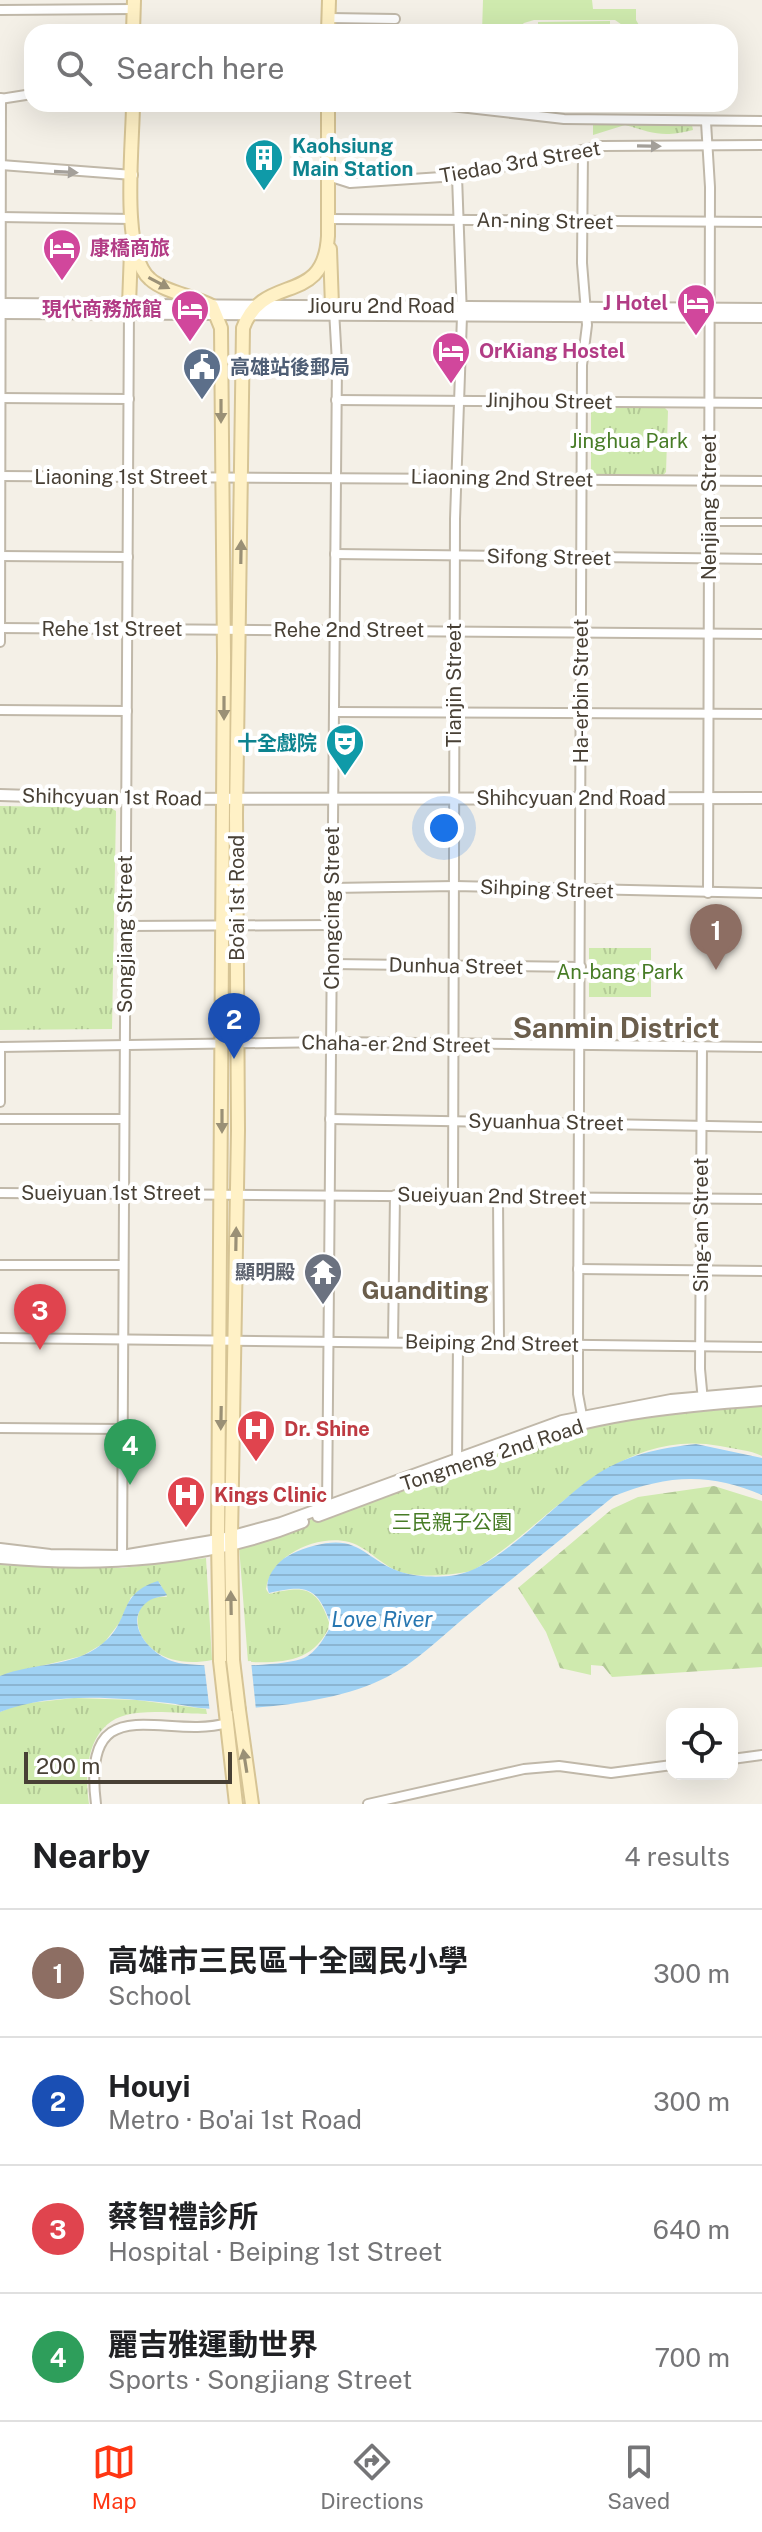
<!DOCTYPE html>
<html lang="en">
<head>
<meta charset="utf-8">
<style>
  :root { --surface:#fff; --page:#f2f2f2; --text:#202124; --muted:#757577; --line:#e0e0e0; --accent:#ff3613 }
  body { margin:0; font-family:"Public Sans","Noto Sans TC",sans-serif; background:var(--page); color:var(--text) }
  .controls { position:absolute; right:24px; bottom:24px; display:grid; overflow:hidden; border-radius:16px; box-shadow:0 8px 32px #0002 }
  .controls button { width:72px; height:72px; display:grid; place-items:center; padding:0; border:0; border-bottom:2px solid var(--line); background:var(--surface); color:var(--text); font:40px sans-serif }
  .scale { position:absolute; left:24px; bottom:20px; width:208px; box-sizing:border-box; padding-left:8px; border:4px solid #484035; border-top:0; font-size:22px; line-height:28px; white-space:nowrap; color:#484035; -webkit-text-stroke:6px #fff; paint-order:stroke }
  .you { position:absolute; left:444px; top:828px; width:28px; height:28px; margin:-20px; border:6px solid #fff; border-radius:50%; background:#1a73e8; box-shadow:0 0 0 12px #1a73e833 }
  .badge { display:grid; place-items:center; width:52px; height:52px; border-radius:50%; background:var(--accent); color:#fff; font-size:26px; font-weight:700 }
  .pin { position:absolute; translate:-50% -66px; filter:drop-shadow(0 2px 4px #0008) }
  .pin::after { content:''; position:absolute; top:42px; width:28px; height:24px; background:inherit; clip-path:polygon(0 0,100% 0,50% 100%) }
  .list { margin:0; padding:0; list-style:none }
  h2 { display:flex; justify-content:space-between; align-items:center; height:104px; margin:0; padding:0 32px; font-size:34px }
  h2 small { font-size:26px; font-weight:400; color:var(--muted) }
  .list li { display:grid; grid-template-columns:52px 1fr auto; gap:24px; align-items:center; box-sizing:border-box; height:128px; padding:0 32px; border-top:2px solid var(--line) }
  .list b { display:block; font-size:30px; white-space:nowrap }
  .list p { margin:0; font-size:26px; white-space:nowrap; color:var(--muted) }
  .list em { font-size:26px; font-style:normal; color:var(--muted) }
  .icon { flex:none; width:44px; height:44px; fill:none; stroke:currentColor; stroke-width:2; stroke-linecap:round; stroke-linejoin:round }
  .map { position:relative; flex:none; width:762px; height:1804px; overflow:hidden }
  .search { position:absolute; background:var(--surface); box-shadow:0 8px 32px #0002; left:24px; right:24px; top:24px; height:88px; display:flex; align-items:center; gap:20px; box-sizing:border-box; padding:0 28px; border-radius:24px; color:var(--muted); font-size:30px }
  .sheet { height:616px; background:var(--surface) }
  nav { display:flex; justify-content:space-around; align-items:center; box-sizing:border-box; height:112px; border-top:2px solid var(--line); background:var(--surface); font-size:22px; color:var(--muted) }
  nav a { display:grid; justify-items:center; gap:4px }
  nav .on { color:var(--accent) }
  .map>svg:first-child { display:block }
  .grass { fill:url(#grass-tufts) }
  .forest { fill:url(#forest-firs) }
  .pitch { fill:#cfeaae }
  .water { fill:url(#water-rules) }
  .pier { fill:#f4f0e7 }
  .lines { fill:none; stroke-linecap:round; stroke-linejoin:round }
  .pedestrian-casing { stroke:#c0b8a9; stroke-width:10 }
  .minor-casing { stroke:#c0b8a9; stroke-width:12 }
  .tertiary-casing { stroke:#c0b8a9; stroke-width:14 }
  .secondary-casing { stroke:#d6c495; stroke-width:16 }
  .pedestrian { stroke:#fff; stroke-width:6 }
  .minor { stroke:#fff; stroke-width:8 }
  .tertiary { stroke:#fff; stroke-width:10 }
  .secondary { stroke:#fff1c6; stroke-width:12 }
  .secondary-bridge-casing { stroke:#d6c495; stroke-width:16; stroke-linecap:butt }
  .secondary-bridge { stroke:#fff1c6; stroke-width:12 }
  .oneway { fill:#a4a09a }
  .oneway2 { fill:#9a9076 }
  .labels { text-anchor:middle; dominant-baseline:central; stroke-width:8; stroke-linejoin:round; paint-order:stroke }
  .culture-label { font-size:20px; font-weight:bold; fill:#0d838f; stroke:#fff; text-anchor:start }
  .street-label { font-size:20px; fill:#484035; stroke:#fff }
  .hotel-label { font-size:20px; font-weight:bold; fill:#b23c85; stroke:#fff; text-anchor:start }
  .service-label { font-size:20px; font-weight:bold; fill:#4e5e75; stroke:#fff; text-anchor:start }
  .park-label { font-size:20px; fill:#477c26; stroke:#fff }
  .worship-label { font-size:20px; font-weight:bold; fill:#5b616d; stroke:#fff; text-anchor:end }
  .health-label { font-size:20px; font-weight:bold; fill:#be3a42; stroke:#fff; text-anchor:start }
  .water-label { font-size:22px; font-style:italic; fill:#2877b1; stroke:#fff }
  .quarter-label { font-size:24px; font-weight:bold; fill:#6b5e4c; stroke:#fff }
  .district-label { font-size:28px; font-weight:bold; fill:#6b5e4c; stroke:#fff }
</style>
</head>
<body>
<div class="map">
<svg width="762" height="1804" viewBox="0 0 762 1804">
  <defs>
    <pattern id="grass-tufts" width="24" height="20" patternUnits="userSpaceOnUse" patternTransform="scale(2)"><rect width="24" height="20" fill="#cfeaae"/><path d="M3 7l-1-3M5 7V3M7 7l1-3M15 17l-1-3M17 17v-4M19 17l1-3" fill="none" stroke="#b3ca96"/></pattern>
    <pattern id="forest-firs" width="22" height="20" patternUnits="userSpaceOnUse" patternTransform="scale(2)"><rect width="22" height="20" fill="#cfeaae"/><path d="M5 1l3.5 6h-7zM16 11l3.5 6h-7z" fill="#b3ca96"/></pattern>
    <pattern id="water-rules" width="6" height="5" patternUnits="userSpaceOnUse" patternTransform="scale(2)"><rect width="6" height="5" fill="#a0d2f4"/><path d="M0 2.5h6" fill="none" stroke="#8bb5d2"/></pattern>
  </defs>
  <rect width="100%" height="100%" fill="#f4f0e7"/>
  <g class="grass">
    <path d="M 593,123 L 692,125 L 693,130 C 662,138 653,133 625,125 L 593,135 Z"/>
    <polygon points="595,406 663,406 668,411 666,472 662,477 597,476 591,471 591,411"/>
    <polygon points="0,806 111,808 116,811 112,1029 0,1030"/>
    <rect x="589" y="948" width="62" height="49"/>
    <path d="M 762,1399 L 762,1456 C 750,1450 734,1449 720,1446 C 613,1427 554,1522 472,1571 C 451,1575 425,1578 404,1573 C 383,1568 370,1548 349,1542 C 317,1534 271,1555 266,1589 L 269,1594 C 306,1585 317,1587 330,1625 C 314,1662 285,1663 248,1662 L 239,1546 L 550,1432 L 583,1424 Z"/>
    <path d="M 206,1558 L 212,1660 C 132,1676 116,1593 167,1597 L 159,1582 L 131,1597 L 120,1622 L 104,1643 L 82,1656 L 0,1676 L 0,1565 L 122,1568 Z"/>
    <path d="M 74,1698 L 137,1700 L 206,1709 L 207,1714 C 182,1714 149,1709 126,1715 C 87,1725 84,1772 89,1804 L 0,1804 L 0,1712 L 20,1704 Z"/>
  </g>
  <polygon class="forest" points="714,1486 762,1501 762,1667 612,1677 603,1666 591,1665 591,1675 560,1668 546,1632 518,1588 612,1509 638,1497"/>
  <polygon class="pitch" points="483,0 592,0 593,9 636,9 636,20 643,32 538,32 538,22 610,21 610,29 628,29 615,20 534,20 524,23 513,32 482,32"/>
  <path class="water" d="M 696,1444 L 762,1458 L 762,1495 C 710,1472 666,1475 614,1496 C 564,1537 514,1577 464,1618 C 440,1638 415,1663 387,1677 C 341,1701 267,1709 216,1709 C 200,1709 184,1705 168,1703 C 113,1697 52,1692 0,1712 L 0,1676 C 34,1662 72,1668 102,1644 C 132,1621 116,1594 158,1581 L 167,1595 C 163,1597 152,1597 146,1603 C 122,1624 152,1656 175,1662 C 196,1668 285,1667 304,1658 C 316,1652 325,1638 331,1625 C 318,1587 307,1584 269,1593 C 265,1583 269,1575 276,1566 C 285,1555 299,1550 313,1546 C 360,1533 363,1559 401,1572 C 415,1577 441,1578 456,1575 C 497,1569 556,1502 593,1477 C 624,1455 659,1448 696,1444 Z"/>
  <polygon class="pier" points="251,1661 256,1710 210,1713 204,1663"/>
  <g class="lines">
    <g class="pedestrian-casing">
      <polyline id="pedestrian" points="709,522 762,522"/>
    </g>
    <g class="minor-casing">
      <g id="minor">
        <polyline points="0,10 134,9"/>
        <polyline points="329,18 395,19"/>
        <polyline points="0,99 32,94"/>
        <polyline points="433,104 564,119 762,121"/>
        <polyline points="706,122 710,187 708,893"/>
        <polyline points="1,165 133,175"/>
        <polyline points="328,176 350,183 457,176 602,146 762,145"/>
        <polyline points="0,217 133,219"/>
        <polyline points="328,219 762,222"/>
        <polyline points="0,398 129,399"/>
        <polyline points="336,400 762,403"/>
        <polyline points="0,476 762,481"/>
        <polyline points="335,554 762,559"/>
        <polyline points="0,556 128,557"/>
        <polyline points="0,628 762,634"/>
        <polyline points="0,642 1,98"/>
        <polyline points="0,710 127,711"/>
        <polyline points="334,712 762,714"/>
        <polyline points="332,888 455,886 762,893"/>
        <polyline points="126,926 332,925"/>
        <polyline points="332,964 581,967"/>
        <polyline points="702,1046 700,1369 703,1401"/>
        <polyline points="0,1047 330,1042 762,1047"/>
        <polyline points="0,1102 0,1047"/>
        <polyline points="0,1119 124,1119"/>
        <polyline points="330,1119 762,1127"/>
        <polyline points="0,1193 762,1199"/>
        <polyline points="453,1195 455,519 462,316 457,176"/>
        <polyline points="498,1196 499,1343"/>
        <polyline points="0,1265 123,1265"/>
        <polyline points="578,1269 762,1271"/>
        <polyline points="0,1338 762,1347"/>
        <polyline points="393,1342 395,1195"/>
        <polyline points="583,1421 578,1394 578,1344 582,365 587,325 582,263 583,151"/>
        <polyline points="0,1428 122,1429"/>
        <polyline points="457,1463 458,1343"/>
        <polyline points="327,1511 337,363 334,310"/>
        <polyline points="122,1559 129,308"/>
        <polyline points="732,1759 762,1755"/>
        <path d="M 96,1804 C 81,1684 164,1741 227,1723"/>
        <polyline points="368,1804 524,1769 559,1766 611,1773 672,1765"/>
      </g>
    </g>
    <g class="tertiary-casing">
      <g id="tertiary">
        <polyline points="0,304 762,309"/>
        <polyline points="0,313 762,317"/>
        <polyline points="0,795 126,799 762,798"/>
        <path d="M 532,1438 C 606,1413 684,1406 762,1400"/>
        <polyline points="318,1516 438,1471"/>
        <polyline points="0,1549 50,1555 122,1556 218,1540 281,1523 562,1421 671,1400 762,1392"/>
        <path d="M 0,1558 C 103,1567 206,1561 303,1522"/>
      </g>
    </g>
    <g class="secondary-casing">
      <g id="secondary">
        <polyline points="133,32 134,0"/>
        <polyline points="328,32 329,0"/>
        <path d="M 133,104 C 133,143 120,254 150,279 C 164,292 194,296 212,306 L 221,328 L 224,656 L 218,1540 L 220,1661 L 236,1804"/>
        <polyline points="330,249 332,306"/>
        <polyline points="129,305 131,251"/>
        <path d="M 233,1660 L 231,1538 L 238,1130 L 236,815 L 243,328 C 264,271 324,308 328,236 L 328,104"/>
        <polyline points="239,1710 252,1804"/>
      </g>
    </g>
    <use href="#pedestrian" class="pedestrian"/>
    <use href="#minor" class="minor"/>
    <use href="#tertiary" class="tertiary"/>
    <use href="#secondary" class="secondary"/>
    <g class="secondary-bridge-casing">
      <polyline id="secondary-bridge" points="233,1660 239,1710"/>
    </g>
    <use href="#secondary-bridge" class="secondary-bridge"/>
  </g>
  <defs><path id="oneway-solid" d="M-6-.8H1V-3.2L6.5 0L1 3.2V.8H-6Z" transform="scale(2)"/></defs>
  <g class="oneway">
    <use href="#oneway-solid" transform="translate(649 146) rotate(1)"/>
    <use href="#oneway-solid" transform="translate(66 172) rotate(3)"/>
  </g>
  <g class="oneway2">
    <use href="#oneway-solid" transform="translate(159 283) rotate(28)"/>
    <use href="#oneway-solid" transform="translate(221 411) rotate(90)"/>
    <use href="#oneway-solid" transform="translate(241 552) rotate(-89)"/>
    <use href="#oneway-solid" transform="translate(224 708) rotate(90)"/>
    <use href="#oneway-solid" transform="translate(222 1121) rotate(90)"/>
    <use href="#oneway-solid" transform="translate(236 1239) rotate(-89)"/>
    <use href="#oneway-solid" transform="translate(221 1418) rotate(91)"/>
    <use href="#oneway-solid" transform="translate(231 1603) rotate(-91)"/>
    <use href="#oneway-solid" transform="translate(245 1761) rotate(-99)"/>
  </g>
  <defs>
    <g id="building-pin" transform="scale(2)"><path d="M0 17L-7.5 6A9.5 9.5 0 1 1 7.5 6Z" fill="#0f9aa8" stroke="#fff"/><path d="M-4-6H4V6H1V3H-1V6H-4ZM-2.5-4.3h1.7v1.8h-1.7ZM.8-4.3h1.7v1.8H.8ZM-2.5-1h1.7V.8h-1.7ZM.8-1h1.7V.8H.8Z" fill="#fff"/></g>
    <g id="hotel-pin" transform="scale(2)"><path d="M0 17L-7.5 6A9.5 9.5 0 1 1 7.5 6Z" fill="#d1479c" stroke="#fff"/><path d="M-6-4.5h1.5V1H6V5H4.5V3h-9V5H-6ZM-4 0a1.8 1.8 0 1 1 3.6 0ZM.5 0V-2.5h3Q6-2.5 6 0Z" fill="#fff"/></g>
    <g id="civic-pin" transform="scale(2)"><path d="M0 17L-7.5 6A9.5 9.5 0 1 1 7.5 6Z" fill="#5c6f8a" stroke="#fff"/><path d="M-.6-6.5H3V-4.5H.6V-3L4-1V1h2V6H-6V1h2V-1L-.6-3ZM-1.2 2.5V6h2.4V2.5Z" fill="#fff"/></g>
    <g id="theatre-pin" transform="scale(2)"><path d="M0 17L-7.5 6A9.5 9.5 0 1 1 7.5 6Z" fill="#0f9aa8" stroke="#fff"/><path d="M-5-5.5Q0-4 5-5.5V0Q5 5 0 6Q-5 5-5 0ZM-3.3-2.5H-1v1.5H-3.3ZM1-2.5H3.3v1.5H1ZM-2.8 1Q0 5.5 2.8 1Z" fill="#fff"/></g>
    <g id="temple-pin" transform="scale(2)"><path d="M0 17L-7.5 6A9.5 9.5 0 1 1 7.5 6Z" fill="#6b7280" stroke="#fff"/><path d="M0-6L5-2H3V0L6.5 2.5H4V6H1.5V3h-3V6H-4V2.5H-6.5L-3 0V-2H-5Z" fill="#fff"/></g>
    <g id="hospital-pin" transform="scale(2)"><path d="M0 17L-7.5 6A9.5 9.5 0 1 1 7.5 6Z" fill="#e0444e" stroke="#fff"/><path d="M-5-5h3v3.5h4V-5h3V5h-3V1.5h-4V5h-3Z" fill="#fff"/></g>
  </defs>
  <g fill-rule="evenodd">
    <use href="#building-pin" x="264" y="158"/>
    <use href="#hotel-pin" x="62" y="248"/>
    <use href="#hotel-pin" x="696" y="303"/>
    <use href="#hotel-pin" x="190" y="309"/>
    <use href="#hotel-pin" x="451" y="351"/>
    <use href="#civic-pin" x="202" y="367"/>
    <use href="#theatre-pin" x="345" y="743"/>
    <use href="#temple-pin" x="323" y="1272"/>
    <use href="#hospital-pin" x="256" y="1429"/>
    <use href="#hospital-pin" x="186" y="1495"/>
  </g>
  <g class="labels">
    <g class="culture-label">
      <text x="292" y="146">Kaohsiung<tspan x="292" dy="23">Main Station</tspan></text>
      <text x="317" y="743" text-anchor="end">十全戲院</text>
    </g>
    <g class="street-label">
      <text transform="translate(520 162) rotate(-10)">Tiedao 3rd Street</text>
      <text transform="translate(545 221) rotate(1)">An-ning Street</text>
      <text x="381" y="306">Jiouru 2nd Road</text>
      <text transform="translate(549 401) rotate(1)">Jinjhou Street</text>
      <text x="121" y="477">Liaoning 1st Street</text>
      <text transform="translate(502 478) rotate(1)">Liaoning 2nd Street</text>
      <text transform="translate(709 507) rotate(-90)">Nenjiang Street</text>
      <text transform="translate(549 557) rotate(1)">Sifong Street</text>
      <text x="112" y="629">Rehe 1st Street</text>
      <text x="349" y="630">Rehe 2nd Street</text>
      <text transform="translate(454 685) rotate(-90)">Tianjin Street</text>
      <text transform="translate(581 691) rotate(-90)">Ha-erbin Street</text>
      <text transform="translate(112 797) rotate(1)">Shihcyuan 1st Road</text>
      <text x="571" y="798">Shihcyuan 2nd Road</text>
      <text transform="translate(547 889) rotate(2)">Sihping Street</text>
      <text transform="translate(237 898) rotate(-90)">Bo'ai 1st Road</text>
      <text transform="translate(332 908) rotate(-90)">Chongcing Street</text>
      <text transform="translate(125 934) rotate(-90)">Songjiang Street</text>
      <text transform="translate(456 966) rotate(1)">Dunhua Street</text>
      <text transform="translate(396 1044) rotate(1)">Chaha-er 2nd Street</text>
      <text transform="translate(546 1122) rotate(1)">Syuanhua Street</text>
      <text x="111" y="1193">Sueiyuan 1st Street</text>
      <text transform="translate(492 1196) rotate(1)">Sueiyuan 2nd Street</text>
      <text transform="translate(701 1225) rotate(-90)">Sing-an Street</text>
      <text transform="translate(492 1343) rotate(1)">Beiping 2nd Street</text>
      <text transform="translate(492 1455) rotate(-18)">Tongmeng 2nd Road</text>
    </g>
    <g class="hotel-label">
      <text x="90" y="248">康橋商旅</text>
      <text x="668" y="303" text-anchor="end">J Hotel</text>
      <text x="162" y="309" text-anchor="end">現代商務旅館</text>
      <text x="479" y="351">OrKiang Hostel</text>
    </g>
    <g class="service-label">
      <text x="230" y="367">高雄站後郵局</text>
    </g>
    <g class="park-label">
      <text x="629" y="441">Jinghua Park</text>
      <text x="620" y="972">An-bang Park</text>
      <text x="452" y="1522">三民親子公園</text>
    </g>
    <g class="worship-label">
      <text x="295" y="1272">顯明殿</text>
    </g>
    <g class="health-label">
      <text x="284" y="1429">Dr. Shine</text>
      <text x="214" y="1495">Kings Clinic</text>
    </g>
    <g class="water-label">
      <text x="382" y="1619">Love River</text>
    </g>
    <g class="quarter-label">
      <text x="425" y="1290">Guanditing</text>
    </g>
    <g class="district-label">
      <text x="616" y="1027">Sanmin District</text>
    </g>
  </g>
</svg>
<div class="controls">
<button><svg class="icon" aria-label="locate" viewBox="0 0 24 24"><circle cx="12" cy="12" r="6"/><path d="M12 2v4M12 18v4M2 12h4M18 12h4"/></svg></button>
</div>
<div class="scale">200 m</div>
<div class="you"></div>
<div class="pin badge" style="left:716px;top:970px;background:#8d6e63">1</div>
<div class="pin badge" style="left:234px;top:1059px;background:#1a4fb4">2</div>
<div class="pin badge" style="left:40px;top:1350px;background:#e0444e">3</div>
<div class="pin badge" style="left:130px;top:1485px;background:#2e9e5b">4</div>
<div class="search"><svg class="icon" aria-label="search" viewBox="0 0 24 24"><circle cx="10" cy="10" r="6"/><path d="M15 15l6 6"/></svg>Search here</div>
</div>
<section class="sheet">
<h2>Nearby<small>4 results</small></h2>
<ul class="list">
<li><span class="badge" style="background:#8d6e63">1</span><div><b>高雄市三民區十全國民小學</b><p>School</p></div><em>300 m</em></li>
<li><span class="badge" style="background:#1a4fb4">2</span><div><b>Houyi</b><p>Metro · Bo'ai 1st Road</p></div><em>300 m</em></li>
<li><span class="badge" style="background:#e0444e">3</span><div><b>蔡智禮診所</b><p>Hospital · Beiping 1st Street</p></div><em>640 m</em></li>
<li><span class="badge" style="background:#2e9e5b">4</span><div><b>麗吉雅運動世界</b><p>Sports · Songjiang Street</p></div><em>700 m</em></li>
</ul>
</section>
<nav>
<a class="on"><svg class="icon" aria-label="map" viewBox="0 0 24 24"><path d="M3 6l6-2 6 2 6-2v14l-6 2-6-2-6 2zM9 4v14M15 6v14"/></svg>Map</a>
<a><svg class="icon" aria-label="directions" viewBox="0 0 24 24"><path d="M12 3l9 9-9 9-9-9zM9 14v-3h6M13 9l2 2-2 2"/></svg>Directions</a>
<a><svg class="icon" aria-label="saved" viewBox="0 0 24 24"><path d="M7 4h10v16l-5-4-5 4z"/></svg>Saved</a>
</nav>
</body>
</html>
